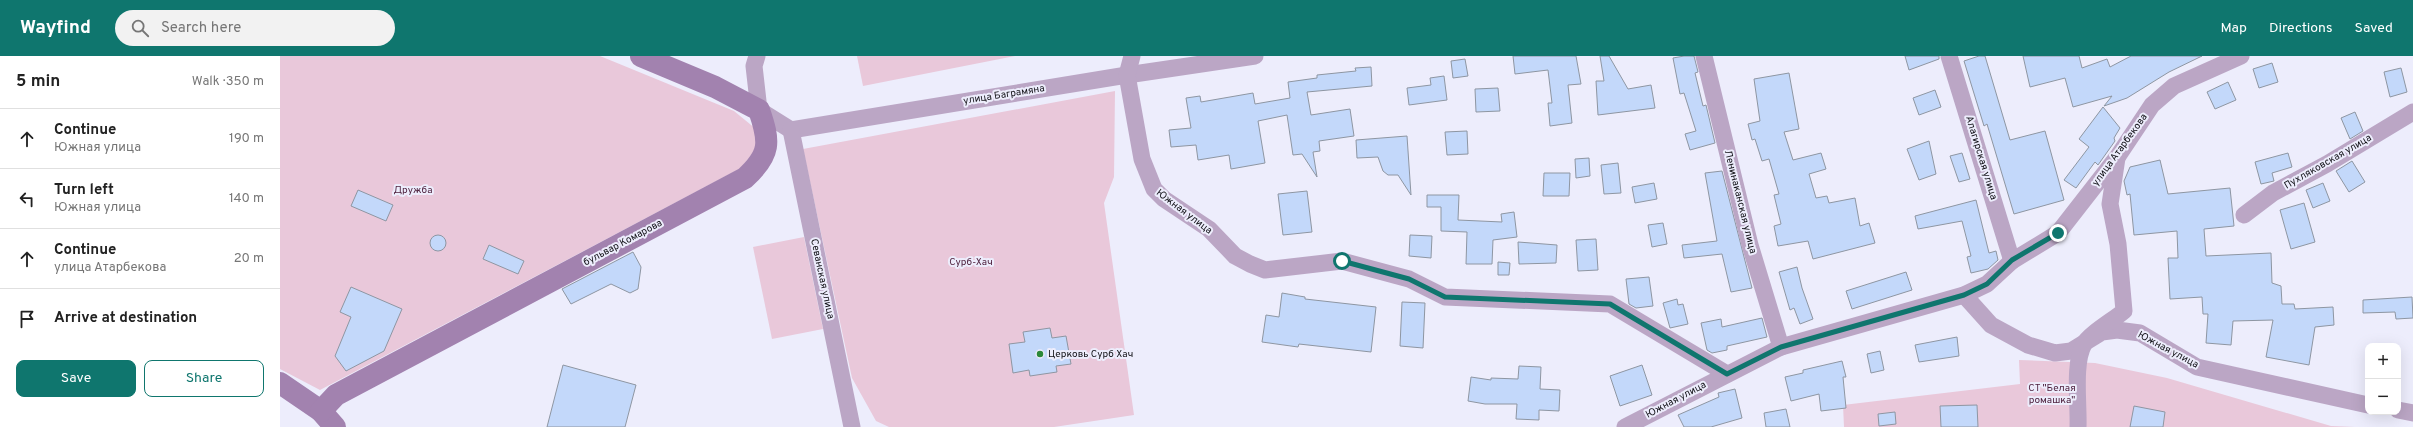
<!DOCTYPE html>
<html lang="en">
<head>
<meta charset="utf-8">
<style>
  :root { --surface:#fff; --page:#f2f2f2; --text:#222; --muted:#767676; --line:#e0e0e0; --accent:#0f766e }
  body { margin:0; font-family:Overpass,sans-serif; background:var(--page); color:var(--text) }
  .controls { position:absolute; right:12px; bottom:12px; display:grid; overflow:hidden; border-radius:8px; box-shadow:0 4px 16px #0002 }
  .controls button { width:36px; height:36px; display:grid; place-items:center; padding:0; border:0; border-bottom:1px solid var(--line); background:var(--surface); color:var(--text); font:20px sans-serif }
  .stop { position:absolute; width:12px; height:12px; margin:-9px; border:3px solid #0f766e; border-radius:50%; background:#fff }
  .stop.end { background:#0f766e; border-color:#fff; box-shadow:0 1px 4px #0008 }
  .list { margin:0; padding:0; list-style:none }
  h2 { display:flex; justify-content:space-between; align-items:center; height:52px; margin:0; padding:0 16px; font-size:17px }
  h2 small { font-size:13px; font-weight:400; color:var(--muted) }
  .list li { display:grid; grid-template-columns:26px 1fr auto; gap:12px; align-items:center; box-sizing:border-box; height:60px; padding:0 16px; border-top:1px solid var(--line) }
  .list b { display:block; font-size:15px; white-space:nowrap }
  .list p { margin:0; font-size:13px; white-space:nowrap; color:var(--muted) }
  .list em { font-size:13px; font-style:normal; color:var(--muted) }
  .actions { display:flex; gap:8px; padding:12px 16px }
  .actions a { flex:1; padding:9px 0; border:1px solid var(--accent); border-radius:8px; text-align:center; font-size:14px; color:var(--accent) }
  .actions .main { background:var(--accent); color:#fff }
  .icon { flex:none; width:22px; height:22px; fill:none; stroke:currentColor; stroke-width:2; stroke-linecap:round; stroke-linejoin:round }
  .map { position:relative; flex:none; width:2133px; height:371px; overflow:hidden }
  header { display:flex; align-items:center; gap:24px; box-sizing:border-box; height:56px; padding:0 20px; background:var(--accent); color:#fff }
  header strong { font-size:19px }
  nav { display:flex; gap:22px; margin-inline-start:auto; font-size:14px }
  .search { width:280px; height:36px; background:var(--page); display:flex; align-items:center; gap:10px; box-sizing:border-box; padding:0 14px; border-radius:22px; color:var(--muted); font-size:15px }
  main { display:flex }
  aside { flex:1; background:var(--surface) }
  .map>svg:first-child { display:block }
  .green { fill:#e9c8da }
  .building { fill:#c3d8fa; stroke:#8e96a2 }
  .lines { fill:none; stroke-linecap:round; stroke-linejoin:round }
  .street { stroke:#bba6c5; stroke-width:17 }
  .secondary { stroke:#a282af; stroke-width:22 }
  .route { stroke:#0f766e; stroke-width:5 }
  .poi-dot { fill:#2b8839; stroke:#ededfc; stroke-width:1.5 }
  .labels { text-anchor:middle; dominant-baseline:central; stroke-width:4; stroke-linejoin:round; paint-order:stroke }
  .street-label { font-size:10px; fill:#111116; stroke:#ededfc }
  .park-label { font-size:10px; fill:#4b1d3a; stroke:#ededfc }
  .poi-label { font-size:10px; fill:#111116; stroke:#ededfc; text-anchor:start }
</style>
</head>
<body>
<header>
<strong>Wayfind</strong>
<div class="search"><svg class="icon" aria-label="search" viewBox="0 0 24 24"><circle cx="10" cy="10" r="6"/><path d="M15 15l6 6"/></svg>Search here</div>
<nav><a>Map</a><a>Directions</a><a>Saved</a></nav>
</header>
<main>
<aside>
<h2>5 min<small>Walk · 350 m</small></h2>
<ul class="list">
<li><svg class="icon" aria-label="ahead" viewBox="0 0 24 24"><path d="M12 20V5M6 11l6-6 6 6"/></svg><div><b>Continue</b><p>Южная улица</p></div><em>190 m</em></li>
<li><svg class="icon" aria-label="left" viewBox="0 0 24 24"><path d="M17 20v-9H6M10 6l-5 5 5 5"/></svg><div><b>Turn left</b><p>Южная улица</p></div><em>140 m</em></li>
<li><svg class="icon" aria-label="ahead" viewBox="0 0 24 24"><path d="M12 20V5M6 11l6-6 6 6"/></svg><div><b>Continue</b><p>улица Атарбекова</p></div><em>20 m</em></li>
<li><svg class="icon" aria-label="arrive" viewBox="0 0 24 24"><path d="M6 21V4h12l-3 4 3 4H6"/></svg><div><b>Arrive at destination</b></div></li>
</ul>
<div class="actions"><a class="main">Save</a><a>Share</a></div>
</aside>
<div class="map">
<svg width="2133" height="371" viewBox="0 0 2133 371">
  <rect width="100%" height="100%" fill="#ededfc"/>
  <g class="green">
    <polygon points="0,0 320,0 454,55 476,73 479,89 461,112 40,334 0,313"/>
    <polygon points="577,0 735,0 583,30"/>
    <polygon points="835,35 834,121 824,147 854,359 774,371 609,371 596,365 572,322 523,93"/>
    <polygon points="524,181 543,273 492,283 473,191"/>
    <polygon points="1739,304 1815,307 1887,322 2051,370 2075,371 1564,371 1563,349 1740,328"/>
  </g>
  <g class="building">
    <polygon points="1233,0 1296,0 1301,28 1288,29 1292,67 1270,70 1268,47 1272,47 1268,14 1235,18"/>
    <polygon points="1320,0 1329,0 1348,33 1371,29 1375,52 1318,59 1316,25 1324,25"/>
    <polygon points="1404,0 1414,0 1418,16 1415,17 1423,50 1426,49 1435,87 1410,94 1405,78 1416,75 1404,37 1400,38 1393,2"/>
    <polygon points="1625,0 1659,0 1659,3 1629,14"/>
    <polygon points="1699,0 1705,0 1730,84 1765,75 1784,144 1734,158 1707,68 1704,70 1684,5"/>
    <polygon points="1743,0 1799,0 1802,12 1827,3 1830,11 1851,0 1922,0 1889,16 1847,42 1824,50 1832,40 1793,51 1785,22 1750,31"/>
    <polygon points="1185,3 1188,20 1173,22 1171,5"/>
    <polygon points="1992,7 1998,26 1979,32 1973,13"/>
    <polygon points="1091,11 1092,30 1027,36 1031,59 1070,53 1074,80 1039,85 1040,95 1033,96 1037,121 1022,98 1013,99 1007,59 978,65 985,107 951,113 949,99 918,104 916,89 891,91 889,74 911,72 906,42 920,40 921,46 973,37 975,48 1010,42 1008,26 1037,22 1037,19 1076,15 1075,12"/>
    <polygon points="2121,12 2127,36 2110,41 2104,16"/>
    <polygon points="1509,17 1519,73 1504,76 1513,104 1541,97 1546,113 1529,118 1536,142 1547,140 1549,147 1575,142 1580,170 1589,167 1595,187 1533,203 1528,185 1498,190 1494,170 1501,168 1494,139 1499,138 1489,103 1482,105 1475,83 1472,84 1468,68 1480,65 1474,23"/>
    <polygon points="1164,20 1167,44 1129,49 1127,32 1151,29 1150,22"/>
    <polygon points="1948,26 1956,44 1935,53 1927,36"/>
    <polygon points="1218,32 1220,55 1196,56 1195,33"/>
    <polygon points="1655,34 1661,51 1639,59 1633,42"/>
    <polygon points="1823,51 1840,72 1834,82 1835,85 1818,109 1815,106 1796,132 1784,124 1809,91 1799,83"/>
    <polygon points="2075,56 2083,75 2070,83 2061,62"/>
    <polygon points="1187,75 1188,98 1167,99 1165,76"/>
    <polygon points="1127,80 1131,139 1118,119 1108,119 1103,115 1098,101 1077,102 1076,84"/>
    <polygon points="1649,85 1656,118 1639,124 1627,93"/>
    <polygon points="1682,97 1690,123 1679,126 1670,100"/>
    <polygon points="2008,97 2012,111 1992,117 1994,125 1981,128 1975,106"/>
    <polygon points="1309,102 1310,120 1296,122 1295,103"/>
    <polygon points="1880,104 1888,138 1950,132 1954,170 1924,173 1926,200 1991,197 1992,227 2001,230 2002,248 2014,248 2015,253 2053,251 2054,269 2035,271 2029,309 1986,301 1993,264 1953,265 1951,289 1926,287 1928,258 1923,258 1922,241 1890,243 1888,202 1898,202 1897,175 1854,179 1850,138 1847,139 1844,125 1850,111"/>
    <polygon points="2072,105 2085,126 2069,136 2056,115"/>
    <polygon points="1338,107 1341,137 1324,138 1321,109"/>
    <polygon points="1442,115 1472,232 1451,236 1442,198 1404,202 1402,189 1437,185 1425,117"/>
    <polygon points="1264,117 1290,117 1289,140 1263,140"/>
    <polygon points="1374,127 1377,143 1355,147 1352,131"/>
    <polygon points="2043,127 2050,145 2033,152 2026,134"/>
    <polygon points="78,134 113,149 106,165 71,150"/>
    <polygon points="1027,135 1032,176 1003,179 998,138"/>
    <polygon points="1147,139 1179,139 1178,164 1222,166 1221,158 1234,156 1237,181 1213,184 1212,208 1186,208 1187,176 1161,175 1161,151 1147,151"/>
    <polygon points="1696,144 1709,197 1716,195 1718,204 1708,213 1691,217 1687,201 1691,200 1682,165 1638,173 1635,160"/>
    <polygon points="2024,147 2035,186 2011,193 2000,154"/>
    <polygon points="1383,167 1387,188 1372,191 1368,169"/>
    <circle cx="158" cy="187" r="8"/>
    <polygon points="1130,179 1152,180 1151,202 1129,200"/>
    <polygon points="1316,183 1318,214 1298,215 1296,184"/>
    <polygon points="1238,186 1277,189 1276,207 1239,208"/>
    <polygon points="209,189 244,205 238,218 203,203"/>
    <polygon points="353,196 361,211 358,233 350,237 331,228 291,248 282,233"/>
    <polygon points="1218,206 1230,207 1229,219 1218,219"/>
    <polygon points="1517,211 1522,232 1533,263 1520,268 1514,252 1510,254 1499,216"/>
    <polygon points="1626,216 1632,234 1572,253 1566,235"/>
    <polygon points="1369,221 1373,250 1356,252 1349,248 1346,223"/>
    <polygon points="71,231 122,253 104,295 66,315 55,300 71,261 60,256"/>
    <polygon points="1002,237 1025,241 1025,243 1096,251 1091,296 1019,288 1018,291 982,286 986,259 999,261"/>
    <polygon points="2132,241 2133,262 2116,263 2115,256 2083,257 2083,244"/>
    <polygon points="1397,243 1398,249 1403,248 1408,268 1390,272 1383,247"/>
    <polygon points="1122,246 1145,247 1143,292 1120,290"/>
    <polygon points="1482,262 1487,281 1447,290 1447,294 1432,297 1427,294 1421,267 1441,263 1442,271"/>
    <polygon points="770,272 772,282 786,280 791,308 776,310 777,316 750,320 749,314 733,317 729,288 745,286 743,276"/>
    <polygon points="1677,281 1679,300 1639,306 1635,289"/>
    <polygon points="1600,295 1604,314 1591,317 1587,298"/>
    <polygon points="1562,305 1566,321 1563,321 1566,352 1541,355 1539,338 1511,345 1505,321 1523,317 1523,314"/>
    <polygon points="283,309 356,329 345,371 267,371"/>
    <polygon points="1362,309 1372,339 1340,350 1330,320"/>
    <polygon points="1239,310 1261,311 1260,333 1280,334 1279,355 1259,354 1259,364 1236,363 1237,348 1205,348 1188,345 1191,321 1211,324 1211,322 1238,323"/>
    <polygon points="1455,333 1462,362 1431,371 1404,371 1398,359 1439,341 1438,337"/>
    <polygon points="1697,349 1698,371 1661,371 1660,350"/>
    <polygon points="1854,350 1885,356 1883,371 1850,371"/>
    <polygon points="1506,353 1510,371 1486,371 1484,357"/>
    <polygon points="1615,356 1616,368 1599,370 1598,358"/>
  </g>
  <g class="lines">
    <g class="street">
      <polyline points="477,0 474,10 479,54 511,74 847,19 975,0"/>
      <polyline points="852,0 847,19 862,103 874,133 884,143 929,173 955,200 970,208 985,214 1062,205 1129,223 1165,241 1330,248 1447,318"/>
      <polyline points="1424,0 1470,189 1501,291"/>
      <polyline points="1669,0 1732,205"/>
      <polyline points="511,74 572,371"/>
      <polyline points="1964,159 1993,137 2047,108 2133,56"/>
      <polyline points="1684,239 1711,269 1748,289 1775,297 1791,295 1822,276 1837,274 1860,277 1917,311 2088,349"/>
      <polyline points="2118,354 2133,357"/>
      <polyline points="1345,371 1501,291 1684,239 1707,228 1732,205 1778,177 1838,100 1872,49 1894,30 1961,0"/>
      <path d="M 1798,371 C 1799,349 1793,307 1804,288 C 1809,278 1835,263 1844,255 L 1838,188 L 1830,148 L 1837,102"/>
    </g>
    <g class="secondary">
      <polyline points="0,327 41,355 55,371"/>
      <path d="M 41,355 L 56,339 L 465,122 C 491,98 490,86 479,54 L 435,31 L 361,0"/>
    </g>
  </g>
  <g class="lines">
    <polyline class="route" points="1062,205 1129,223 1165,241 1330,248 1447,318 1501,291 1684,239 1707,228 1732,204 1778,177"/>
  </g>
  <circle class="poi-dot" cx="760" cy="298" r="4"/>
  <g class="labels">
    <g class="street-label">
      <text transform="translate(724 39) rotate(-9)">улица Баграмяна</text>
      <text transform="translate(1840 94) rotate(-54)">улица Атарбекова</text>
      <text transform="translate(1701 102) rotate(73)">Алагирская улица</text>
      <text transform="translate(2048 106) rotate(-30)">Пухляковская улица</text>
      <text transform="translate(1460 146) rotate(76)">Ленинаканская улица</text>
      <text transform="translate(904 156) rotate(37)">Южная улица</text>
      <text transform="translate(343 187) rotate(-28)">бульвар Комарова</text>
      <text transform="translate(542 223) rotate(78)">Севанская улица</text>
      <text transform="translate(1888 294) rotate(28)">Южная улица</text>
      <text transform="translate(1396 344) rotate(-28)">Южная улица</text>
    </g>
    <g class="park-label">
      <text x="133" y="134">Дружба</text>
      <text x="691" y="206">Сурб-Хач</text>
      <text x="1772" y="332">СТ "Белая<tspan x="1772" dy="12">ромашка"</tspan></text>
    </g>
    <g class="poi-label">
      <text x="768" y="298">Церковь Сурб Хач</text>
    </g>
  </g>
</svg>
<div class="controls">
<button>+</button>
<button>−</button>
</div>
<div class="stop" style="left:1062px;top:205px"></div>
<div class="stop end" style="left:1778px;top:177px"></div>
</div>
</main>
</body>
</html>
